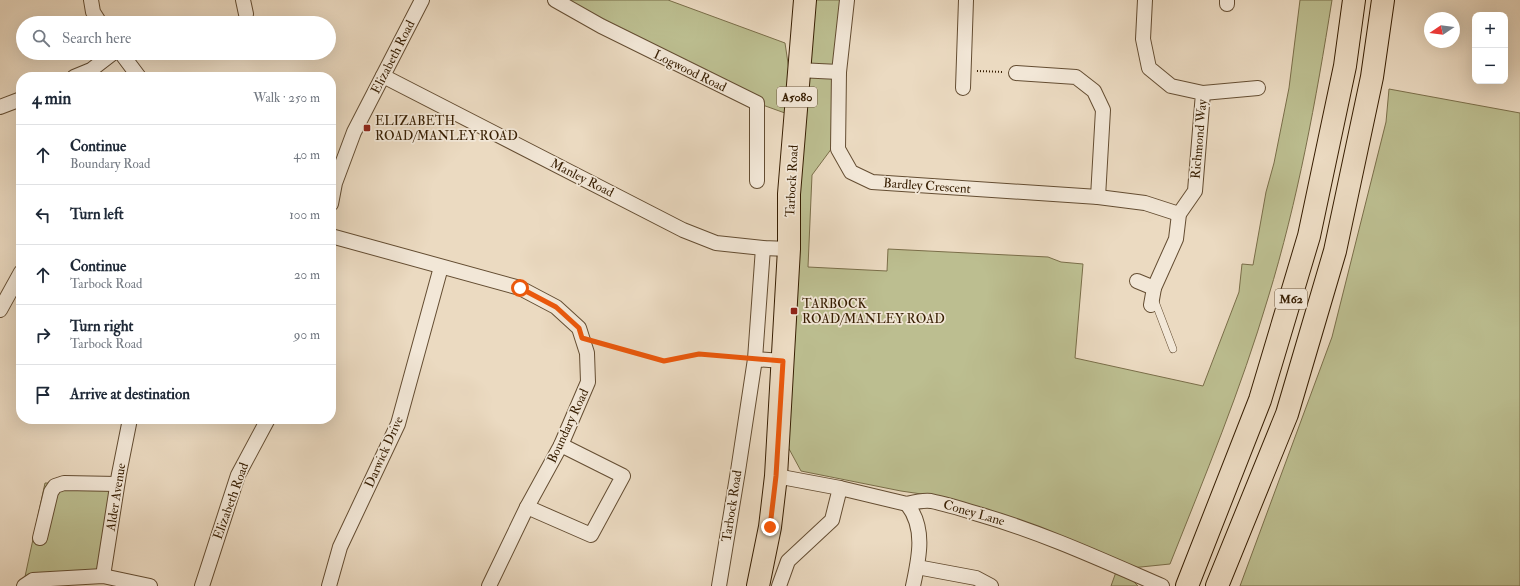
<!DOCTYPE html>
<html lang="en">
<head>
<meta charset="utf-8">
<style>
  :root { --surface:#fff; --page:#f2f2f3; --text:#1f2937; --muted:#747a83; --line:#e0e1e3 }
  body { margin:0; font-family:"IM FELL Double Pica",serif; background:var(--page); color:var(--text) }
  .controls { position:absolute; right:12px; top:12px; display:grid; overflow:hidden; border-radius:8px; box-shadow:0 4px 16px #0002 }
  .controls button { width:36px; height:36px; display:grid; place-items:center; padding:0; border:0; border-bottom:1px solid var(--line); background:var(--surface); color:var(--text); font:20px sans-serif }
  .compass { position:absolute; left:1424px; top:12px; width:36px; height:36px; border-radius:50%; background:var(--surface); box-shadow:0 4px 16px #0002; rotate:257deg }
  .stop { position:absolute; width:12px; height:12px; margin:-9px; border:3px solid #ea580c; border-radius:50%; background:#fff }
  .stop.end { background:#ea580c; border-color:#fff; box-shadow:0 1px 4px #0008 }
  .list { margin:0; padding:0; list-style:none }
  h2 { display:flex; justify-content:space-between; align-items:center; height:52px; margin:0; padding:0 16px; font-size:17px }
  h2 small { font-size:13px; font-weight:400; color:var(--muted) }
  .list li { display:grid; grid-template-columns:26px 1fr auto; gap:12px; align-items:center; box-sizing:border-box; height:60px; padding:0 16px; border-top:1px solid var(--line) }
  .list b { display:block; font-size:15px; white-space:nowrap }
  .list p { margin:0; font-size:13px; white-space:nowrap; color:var(--muted) }
  .list em { font-size:13px; font-style:normal; color:var(--muted) }
  .icon { flex:none; width:22px; height:22px; fill:none; stroke:currentColor; stroke-width:2; stroke-linecap:round; stroke-linejoin:round }
  .map { position:relative; flex:none; width:1520px; height:586px; overflow:hidden }
  .search { position:absolute; background:var(--surface); box-shadow:0 4px 16px #0002; left:16px; top:16px; width:320px; height:44px; display:flex; align-items:center; gap:10px; box-sizing:border-box; padding:0 14px; border-radius:22px; color:var(--muted); font-size:15px }
  .panel { position:absolute; background:var(--surface); box-shadow:0 4px 16px #0002; left:16px; top:72px; width:320px; height:352px; border-radius:16px }
  .map>svg:first-child { display:block }
  .green { fill:#bcbe90; stroke:#7a6e49 }
  .lines { fill:none; stroke-linecap:round; stroke-linejoin:round }
  .lane-casing { stroke:#644d32; stroke-width:8 }
  .street-casing { stroke:#644d32; stroke-width:16 }
  .primary-casing { stroke:#371e02; stroke-width:24 }
  .highway-casing { stroke:#371e02; stroke-width:24 }
  .path { stroke:#371e02; stroke-width:2; stroke-dasharray:1 2; stroke-linecap:butt }
  .lane { stroke:#f2e7d7; stroke-width:7 }
  .street { stroke:#f2e7d7; stroke-width:14 }
  .primary { stroke:#ebdac1; stroke-width:22 }
  .highway { stroke:#ebdac1; stroke-width:22 }
  .route { stroke:#ea580c; stroke-width:5 }
  .poi-dot { fill:#8f2418; stroke:#f2e7d7; stroke-width:1.5 }
  .labels { text-anchor:middle; dominant-baseline:central; stroke-width:3.5; stroke-linejoin:round; paint-order:stroke }
  .shield { fill:#f2e7d7; stroke:#6f5a42; stroke-width:1 }
  .shield-label { font-size:12px; font-weight:bold; fill:#371e02 }
  .street-label { font-size:13px; fill:#371e02; stroke:#f2e7d7 }
  .poi-label { font-size:13px; fill:#371e02; stroke:#f2e7d7; text-anchor:start }
</style>
</head>
<body>
<div class="map">
<svg width="1520" height="586" viewBox="0 0 1520 586">
  <rect width="100%" height="100%" fill="#ebdac1"/>
  <filter id="stains"><feTurbulence type="fractalNoise" baseFrequency=".005" numOctaves="4"/><feColorMatrix values="0 0 0 0 .2 0 0 0 0 .09 0 0 0 0 .02 0 0 0 .5 -.17"/></filter>
  <radialGradient id="worn" r=".72"><stop offset=".6" stop-color="#630" stop-opacity="0"/><stop offset="1" stop-color="#630" stop-opacity=".3"/></radialGradient>
  <g class="green">
    <polygon points="555,0 668,0 785,43 796,117 757,103"/>
    <path d="M 810,0 L 844,0 L 832,148 L 812,175 L 808,267 L 887,271 L 888,249 L 1048,257 L 1061,262 L 1083,264 L 1075,358 L 1203,386 L 1239,292 L 1242,264 L 1253,265 L 1266,192 L 1274,163 L 1289,88 L 1300,0 L 1332,0 C 1316,100 1298,200 1268,298 C 1241,389 1205,476 1170,564 L 1131,568 L 935,496 L 901,491 L 801,471 L 788,447 L 797,303 L 800,192 Z"/>
    <polygon points="1389,89 1520,113 1520,586 1240,586 1332,337 1386,122"/>
    <polygon points="45,483 117,484 103,576 23,586"/>
    <polygon points="1116,572 1128,576 1138,586 1111,586"/>
  </g>
  <g class="lines">
    <g class="lane-casing">
      <polyline id="lane" points="1154,299 1173,349"/>
    </g>
    <g class="street-casing">
      <g id="street">
        <polyline points="91,0 93,12 100,23"/>
        <polyline points="243,0 246,14"/>
        <polyline points="555,0 601,26 757,103 757,181"/>
        <polyline points="847,0 839,72 838,149 851,172 872,182 1098,197 1145,203 1179,214"/>
        <polyline points="1145,0 1143,39 1149,68 1171,86 1203,93 1195,191 1179,214 1176,239 1154,288 1151,305"/>
        <polyline points="1227,4 1227,0"/>
        <polyline points="121,53 139,77"/>
        <polyline points="798,70 839,72"/>
        <polyline points="1016,73 1076,77 1094,91 1103,110 1098,197"/>
        <polyline points="383,76 683,230 716,243 763,248 789,249"/>
        <polyline points="74,77 91,70 113,53"/>
        <polyline points="963,88 966,0"/>
        <polyline points="1203,93 1258,88"/>
        <polyline points="0,107 21,99"/>
        <polyline points="331,204 335,183 354,132 422,0"/>
        <polyline points="331,236 520,288 556,307 579,328 587,353 588,382 561,445 527,507 489,586"/>
        <polyline points="1137,281 1154,288"/>
        <polyline points="0,310 21,272"/>
        <polyline points="755,359 763,248"/>
        <path d="M 776,476 L 840,488 L 907,504 C 915,502 922,500 931,501 C 946,504 962,509 978,514 C 1041,532 1102,560 1162,586"/>
        <path d="M 907,504 C 926,528 919,558 913,586"/>
        <polyline points="527,507 591,535 623,476 561,445"/>
        <polyline points="40,538 51,492 55,486 64,483 117,484"/>
        <polyline points="917,567 976,578 991,586"/>
        <polyline points="103,576 119,474 130,419"/>
        <polyline points="24,586 33,580 103,576 150,586"/>
        <polyline points="202,586 238,475 268,419"/>
        <polyline points="329,586 340,547 398,424 441,267"/>
        <polyline points="719,586 738,471 755,359 783,361"/>
        <polyline points="779,586 788,561 832,520 840,488"/>
      </g>
    </g>
    <g class="primary-casing">
      <polyline id="primary" points="758,586 770,527 776,476 789,249 789,194 805,0"/>
    </g>
    <g class="highway-casing">
      <g id="highway">
        <polyline points="1187,586 1260,400 1309,236 1345,66 1354,0"/>
        <polyline points="1217,586 1287,414 1335,251 1372,77 1383,0"/>
      </g>
    </g>
    <g class="path">
      <polyline points="977,71 1004,72"/>
      <polyline points="596,342 664,361 699,354 742,358"/>
    </g>
    <use href="#lane" class="lane"/>
    <use href="#street" class="street"/>
    <use href="#primary" class="primary"/>
    <use href="#highway" class="highway"/>
  </g>
  <g class="lines">
    <polyline class="route" points="520,288 556,307 579,328 582,338 664,361 699,354 783,361 776,476 770,527"/>
  </g>
  <g class="poi-dot">
    <rect x="363" y="124" width="8" height="8" rx="2"/>
    <rect x="790" y="307" width="8" height="8" rx="2"/>
  </g>
  <g class="labels">
    <g class="shield">
      <rect x="777" y="87" width="40" height="20" rx="3"/>
      <rect x="1275" y="289" width="32" height="20" rx="3"/>
    </g>
    <g class="shield-label">
      <text x="797" y="97">A5080</text>
      <text x="1291" y="299">M62</text>
    </g>
    <g class="street-label">
      <text transform="translate(393 57) rotate(-63)">Elizabeth Road</text>
      <text transform="translate(690 71) rotate(26)">Logwood Road</text>
      <text transform="translate(1199 139) rotate(-85)">Richmond Way</text>
      <text transform="translate(582 178) rotate(27)">Manley Road</text>
      <text transform="translate(792 181) rotate(-87)">Tarbock Road</text>
      <text transform="translate(927 186) rotate(4)">Bardley Crescent</text>
      <text transform="translate(568 426) rotate(-65)">Boundary Road</text>
      <text transform="translate(384 452) rotate(-66)">Darwick Drive</text>
      <text transform="translate(116 497) rotate(-81)">Alder Avenue</text>
      <text transform="translate(231 501) rotate(-70)">Elizabeth Road</text>
      <text transform="translate(732 506) rotate(-81)">Tarbock Road</text>
      <text transform="translate(974 513) rotate(16)">Coney Lane</text>
    </g>
    <g class="poi-label">
      <text x="375" y="121">ELIZABETH<tspan x="375" dy="15">ROAD/MANLEY ROAD</tspan></text>
      <text x="802" y="304">TARBOCK<tspan x="802" dy="15">ROAD/MANLEY ROAD</tspan></text>
    </g>
  </g>
  <rect width="100%" height="100%" filter="url(#stains)"/>
  <rect width="100%" height="100%" fill="url(#worn)"/>
</svg>
<div class="controls">
<button>+</button>
<button>−</button>
</div>
<svg class="compass" viewBox="-18 -18 36 36"><path d="M0-13l5 13h-10z" fill="#e53935"/><path d="M0 13l5-13h-10z" fill="#747a83"/></svg>
<div class="stop" style="left:520px;top:288px"></div>
<div class="stop end" style="left:770px;top:527px"></div>
<div class="search"><svg class="icon" aria-label="search" viewBox="0 0 24 24"><circle cx="10" cy="10" r="6"/><path d="M15 15l6 6"/></svg>Search here</div>
<section class="panel">
<h2>4 min<small>Walk · 250 m</small></h2>
<ul class="list">
<li><svg class="icon" aria-label="ahead" viewBox="0 0 24 24"><path d="M12 20V5M6 11l6-6 6 6"/></svg><div><b>Continue</b><p>Boundary Road</p></div><em>40 m</em></li>
<li><svg class="icon" aria-label="left" viewBox="0 0 24 24"><path d="M17 20v-9H6M10 6l-5 5 5 5"/></svg><div><b>Turn left</b></div><em>100 m</em></li>
<li><svg class="icon" aria-label="ahead" viewBox="0 0 24 24"><path d="M12 20V5M6 11l6-6 6 6"/></svg><div><b>Continue</b><p>Tarbock Road</p></div><em>20 m</em></li>
<li><svg class="icon" aria-label="right" viewBox="0 0 24 24"><path d="M7 20v-9h11M14 6l5 5-5 5"/></svg><div><b>Turn right</b><p>Tarbock Road</p></div><em>90 m</em></li>
<li><svg class="icon" aria-label="arrive" viewBox="0 0 24 24"><path d="M6 21V4h12l-3 4 3 4H6"/></svg><div><b>Arrive at destination</b></div></li>
</ul>
</section>
</div>
</body>
</html>
